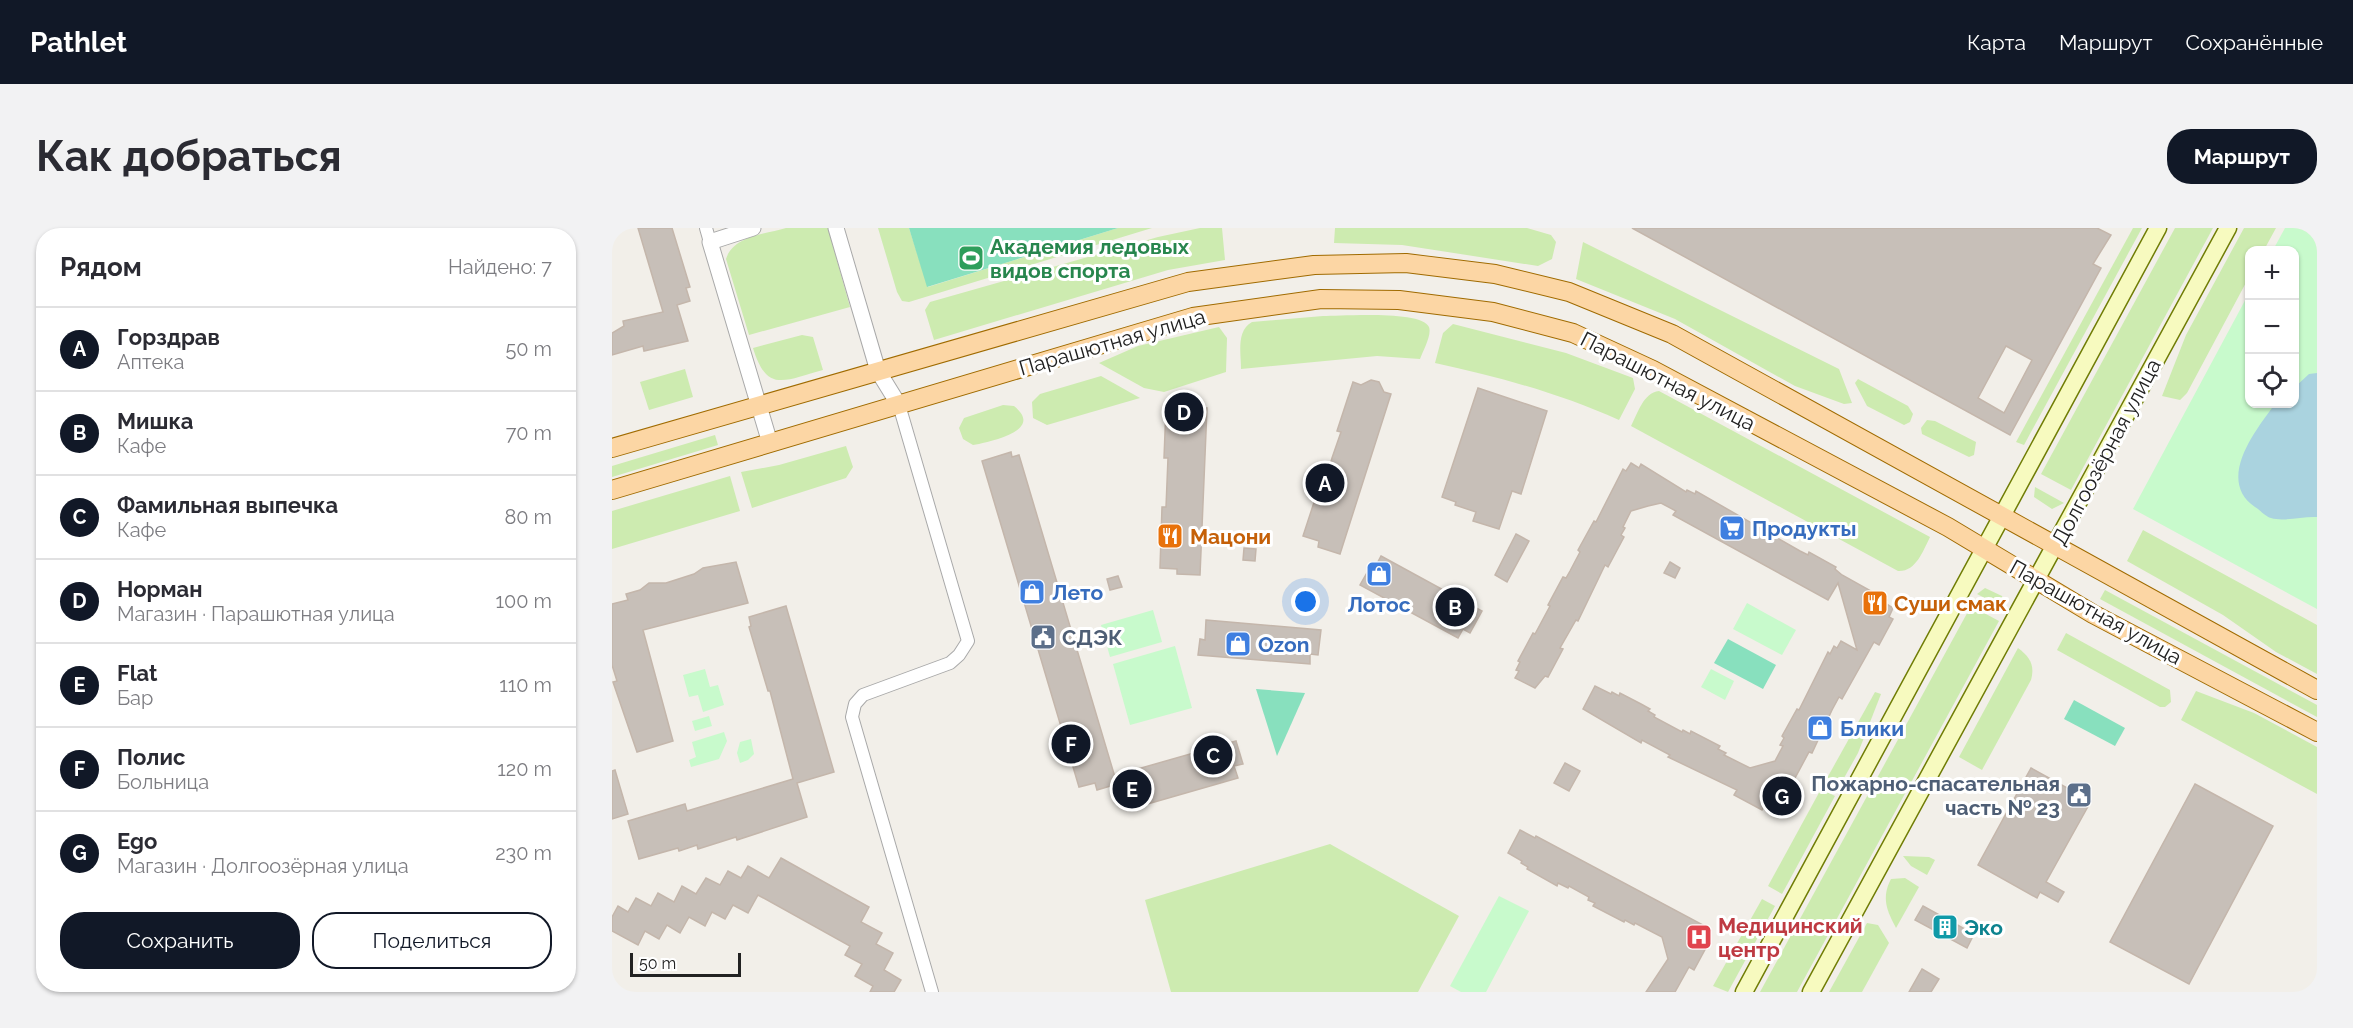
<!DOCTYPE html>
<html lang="ru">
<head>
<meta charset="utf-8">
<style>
  :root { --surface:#fff; --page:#f2f2f3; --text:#2b2b33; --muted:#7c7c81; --line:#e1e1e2; --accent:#111827 }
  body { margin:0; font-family:Raleway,sans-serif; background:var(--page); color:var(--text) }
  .controls { position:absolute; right:18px; top:18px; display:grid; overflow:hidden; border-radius:12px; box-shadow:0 2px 4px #0004 }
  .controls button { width:54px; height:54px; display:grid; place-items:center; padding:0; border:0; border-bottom:2px solid var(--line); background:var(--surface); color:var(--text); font:30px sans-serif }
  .scale { position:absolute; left:18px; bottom:15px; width:111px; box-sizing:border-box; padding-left:6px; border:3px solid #222; border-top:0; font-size:16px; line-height:21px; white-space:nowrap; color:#222; -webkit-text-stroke:4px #fff; paint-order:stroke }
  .you { position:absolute; left:694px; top:374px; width:21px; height:21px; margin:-15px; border:4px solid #fff; border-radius:50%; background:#1a73e8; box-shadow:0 0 0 9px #1a73e833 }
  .badge { display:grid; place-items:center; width:39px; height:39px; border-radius:50%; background:var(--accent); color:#fff; font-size:20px; font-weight:700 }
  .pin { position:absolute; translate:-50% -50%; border:3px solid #fff; box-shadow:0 2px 6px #0006 }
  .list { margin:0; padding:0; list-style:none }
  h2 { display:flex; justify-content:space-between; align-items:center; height:78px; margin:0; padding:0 24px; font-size:26px }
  h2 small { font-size:20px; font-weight:400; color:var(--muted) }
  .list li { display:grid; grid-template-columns:39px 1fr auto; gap:18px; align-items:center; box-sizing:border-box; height:84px; padding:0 24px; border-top:2px solid var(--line) }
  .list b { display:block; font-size:22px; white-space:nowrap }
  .list p { margin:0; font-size:20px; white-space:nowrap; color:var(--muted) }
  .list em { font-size:20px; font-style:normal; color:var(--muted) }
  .actions { display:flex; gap:12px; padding:18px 24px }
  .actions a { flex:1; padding:14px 0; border:2px solid var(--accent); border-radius:24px; text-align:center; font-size:21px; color:var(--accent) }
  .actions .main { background:var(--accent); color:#fff }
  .icon { flex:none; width:33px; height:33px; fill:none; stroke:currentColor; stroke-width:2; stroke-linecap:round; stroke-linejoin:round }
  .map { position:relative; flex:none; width:1705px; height:764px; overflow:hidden; border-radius:24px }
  header { display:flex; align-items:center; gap:36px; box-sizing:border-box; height:84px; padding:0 30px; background:var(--accent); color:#fff }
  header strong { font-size:28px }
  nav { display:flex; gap:33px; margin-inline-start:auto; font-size:21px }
  .intro { display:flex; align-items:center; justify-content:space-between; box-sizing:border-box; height:144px; padding:0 36px }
  h1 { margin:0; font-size:42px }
  .button { padding:15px 27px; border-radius:24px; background:var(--accent); color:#fff; font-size:21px; font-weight:700 }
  main { display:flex; gap:36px; padding:0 36px }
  aside { flex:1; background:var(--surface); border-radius:24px; box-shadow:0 2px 4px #0004 }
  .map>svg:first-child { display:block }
  .grass { fill:#cdebb0 }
  .park { fill:#c8facc }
  .pitch { fill:#88e0be }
  .water { fill:#aad3df }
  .building { fill:#c7bfb8; stroke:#c4b6ab; stroke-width:1.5; fill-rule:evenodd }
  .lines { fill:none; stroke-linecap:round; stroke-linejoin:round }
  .minor-casing { stroke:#a9a9a9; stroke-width:14 }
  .tertiary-casing { stroke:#a9a9a9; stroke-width:17 }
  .secondary-casing { stroke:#707d05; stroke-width:19 }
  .primary-casing { stroke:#a06b00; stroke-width:20 }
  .minor { stroke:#fff; stroke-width:12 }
  .tertiary { stroke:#fff; stroke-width:15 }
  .secondary { stroke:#f7fabf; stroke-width:16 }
  .primary { stroke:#fcd6a4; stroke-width:18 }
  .labels { text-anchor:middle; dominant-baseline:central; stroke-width:6; stroke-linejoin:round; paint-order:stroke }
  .leisure-label { font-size:21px; font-weight:bold; fill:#27864d; stroke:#fff; text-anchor:start }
  .street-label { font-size:21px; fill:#222; stroke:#fff }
  .shop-label { font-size:21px; font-weight:bold; fill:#366cbe; stroke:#fff; text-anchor:start }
  .food-label { font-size:21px; font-weight:bold; fill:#c56008; stroke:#fff; text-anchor:start }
  .service-label { font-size:21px; font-weight:bold; fill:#4e5e75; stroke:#fff; text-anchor:start }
  .health-label { font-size:21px; font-weight:bold; fill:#be3a42; stroke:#fff; text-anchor:start }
  .culture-label { font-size:21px; font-weight:bold; fill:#0d838f; stroke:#fff; text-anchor:start }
</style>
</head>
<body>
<header>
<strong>Pathlet</strong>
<nav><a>Карта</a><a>Маршрут</a><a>Сохранённые</a></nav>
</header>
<div class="intro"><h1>Как добраться</h1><a class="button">Маршрут</a></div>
<main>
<aside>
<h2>Рядом<small>Найдено: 7</small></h2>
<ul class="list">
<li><span class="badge">A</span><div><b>Горздрав</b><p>Аптека</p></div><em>50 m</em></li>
<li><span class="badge">B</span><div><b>Мишка</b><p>Кафе</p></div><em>70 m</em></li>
<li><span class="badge">C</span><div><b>Фамильная выпечка</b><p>Кафе</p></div><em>80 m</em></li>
<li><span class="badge">D</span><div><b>Норман</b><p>Магазин · Парашютная улица</p></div><em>100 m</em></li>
<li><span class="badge">E</span><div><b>Flat</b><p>Бар</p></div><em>110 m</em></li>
<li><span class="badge">F</span><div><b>Полис</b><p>Больница</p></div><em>120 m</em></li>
<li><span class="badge">G</span><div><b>Ego</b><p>Магазин · Долгоозёрная улица</p></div><em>230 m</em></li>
</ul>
<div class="actions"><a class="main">Сохранить</a><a>Поделиться</a></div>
</aside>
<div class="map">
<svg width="1705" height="764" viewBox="0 0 1705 764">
  <rect width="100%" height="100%" fill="#f2efe9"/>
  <g class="grass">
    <path d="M 174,0 L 216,0 L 238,79 L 137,107 L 114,31 C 121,8 154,6 174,0 Z"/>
    <polygon points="266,0 297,0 316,59 506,0 540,0 297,74 290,73 285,64"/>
    <polygon points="588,0 610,0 613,32 556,42 322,112 313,82 318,74 546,9"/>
    <polygon points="723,0 915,0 939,7 944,14 940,31 926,38 790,17 722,15"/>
    <polygon points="1521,0 1530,0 1412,217 1404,214"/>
    <polygon points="1563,0 1601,0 1459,262 1429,246"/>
    <polygon points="1632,0 1664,0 1652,22 1638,22 1637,49 1575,165 1568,172 1550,168 1574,107"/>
    <polygon points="971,14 1227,141 1240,175 1232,176 1183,158 1063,91 964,51"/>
    <path d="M 711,88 C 729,88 810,82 817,99 C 820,107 811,123 808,131 L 765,128 L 629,141 C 629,125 624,103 640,94 Z"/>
    <path d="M 841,96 L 954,125 L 1021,150 L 1023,161 L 1007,192 C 947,165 887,149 823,135 L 831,105 Z"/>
    <polygon points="607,99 615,110 614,144 552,164 532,160 487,135 526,118"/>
    <path d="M 190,107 L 201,109 L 211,142 C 173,152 155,166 141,120 Z"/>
    <polygon points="73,141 81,169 37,182 28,154"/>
    <polygon points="489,148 528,170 435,197 421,190 420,174 428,166"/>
    <polygon points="1246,151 1296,178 1301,186 1298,194 1292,197 1255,178 1243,155"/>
    <path d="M 1047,163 L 1318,309 C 1311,323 1304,344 1286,343 L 1019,198 C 1026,185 1031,165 1047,163 Z"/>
    <path d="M 391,177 L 402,178 C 432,202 382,212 367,216 L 361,217 L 351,211 L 347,200 L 352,190 Z"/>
    <polygon points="1315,192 1323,193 1364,214 1362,227 1357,229 1310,206 1309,200"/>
    <polygon points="103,207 106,217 0,249 0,238"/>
    <polygon points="234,218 241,239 234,250 140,280 129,244 167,237"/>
    <polygon points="118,248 128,283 0,321 0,283"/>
    <polygon points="1423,259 1452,275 1440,281 1422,269"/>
    <polygon points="1531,302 1705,397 1705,446 1664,424 1611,387 1515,333"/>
    <polygon points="1373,360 1390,368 1394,381 1365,366"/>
    <polygon points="1493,362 1705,477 1705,489 1488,371"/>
    <polygon points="1359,378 1387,393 1185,764 1148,764"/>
    <polygon points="1454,405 1558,462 1559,474 1553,479 1548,479 1445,422"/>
    <path d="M 1406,420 C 1418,429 1423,437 1419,452 L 1370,542 L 1347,529 Z"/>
    <polygon points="1584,463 1642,485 1705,519 1705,566 1569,492"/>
    <polygon points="1263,464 1269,466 1246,525 1227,559 1214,552"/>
    <polygon points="1209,561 1223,568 1170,666 1156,658"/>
    <polygon points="718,616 847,688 806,764 559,764 533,672"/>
    <polygon points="1291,628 1317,629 1323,632 1315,647 1299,638"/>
    <path d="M 1293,650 L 1307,659 L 1284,700 C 1275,683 1269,670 1279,651 Z"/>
    <polygon points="1150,671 1163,678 1116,764 1101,758"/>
    <polygon points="1255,695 1266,697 1277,715 1250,764 1217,764"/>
  </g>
  <g class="park">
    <polygon points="1673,0 1705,0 1705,381 1521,281 1637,65 1638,176 1682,176 1682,22 1661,22"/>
    <polygon points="1135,375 1184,402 1170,427 1121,401"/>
    <polygon points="541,382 550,414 498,429 489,397"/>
    <polygon points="563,418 580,480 518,497 501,436"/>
    <polygon points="93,441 98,459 106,457 112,477 91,484 86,467 77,469 71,447"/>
    <polygon points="1099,441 1122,453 1113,472 1089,459"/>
    <polygon points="97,488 100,498 83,503 80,493"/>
    <polygon points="112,504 115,513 107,531 79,539 77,532 84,529 80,514"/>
    <polygon points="139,511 142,526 136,532 128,535 125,525 128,514"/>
    <polygon points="887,668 917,683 874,764 849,764 838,758"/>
  </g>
  <g class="pitch">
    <polygon points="297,0 506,0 315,59"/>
    <polygon points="1116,411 1164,437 1151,461 1102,435"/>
    <polygon points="644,461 693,465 665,528"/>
    <polygon points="1462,472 1513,500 1503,518 1452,491"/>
  </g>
  <path class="water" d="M 1705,145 L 1705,289 C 1691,288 1672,294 1659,290 C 1654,289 1648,282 1643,279 C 1604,252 1643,203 1663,176 L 1682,176 L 1683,159 L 1697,146 Z"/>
  <g class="building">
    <polygon points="26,0 60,0 78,59 74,60 78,73 65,77 76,113 32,123 31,118 0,127 0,105 12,98 11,93 51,84"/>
    <path d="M 1020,0 L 1485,0 L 1499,7 L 1481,36 L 1489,40 L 1398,207 ZM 1394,118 L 1420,132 L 1392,185 L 1366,170 Z"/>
    <polygon points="759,152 767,154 772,164 779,166 728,326 706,319 707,313 691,308 710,250 714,251 720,230 729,204 725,203 741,154 749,157"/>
    <polygon points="866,160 935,183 909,266 900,263 887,301 861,293 864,284 843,277 844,274 830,269"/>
    <polygon points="576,170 588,180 595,180 588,347 565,346 565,341 548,340 550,279 554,279 556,230 552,230 554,179 564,179"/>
    <polygon points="399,224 400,229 407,227 505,556 485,562 483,555 467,559 370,233"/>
    <polygon points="1019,235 1027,240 1029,236 1074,264 1075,262 1083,266 1084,263 1188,323 1196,327 1197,324 1224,339 1223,341 1230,347 1275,372 1273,375 1281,380 1277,389 1281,391 1267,417 1262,414 1230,471 1227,469 1220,482 1200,525 1197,524 1169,576 1165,574 1160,582 1152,578 1150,582 1122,567 1125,562 1056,529 1058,527 1030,512 1029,515 971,481 983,458 999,466 1000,464 1007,468 1008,465 1029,476 1038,481 1036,483 1043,487 1042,489 1070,504 1071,502 1078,506 1079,503 1108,518 1106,521 1114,525 1112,527 1138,540 1163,533 1171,518 1168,517 1172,510 1170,508 1185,481 1187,482 1216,424 1218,426 1222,418 1225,420 1229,413 1245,422 1226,355 1216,372 1061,287 1064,283 1049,275 1036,278 1019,283 1011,299 1013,300 1009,307 1012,309 996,339 993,337 966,393 964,392 948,420 951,421 936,449 933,448 923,460 903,450 907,443 904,442 908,434 906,433 921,405 923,406 938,378 936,377 951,349 954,350 958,343 968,324 966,322 982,293 984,294 1011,241 1014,243"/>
    <polygon points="904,306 917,313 895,354 883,347"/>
    <polygon points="632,320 644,321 643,333 631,332"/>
    <polygon points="769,328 870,383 858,405 851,401 846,410 748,357 756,343 760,345"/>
    <polygon points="124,334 136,375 31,402 61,513 25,524 1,454 5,453 0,437 0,376 16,372 14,366 28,362 37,355 54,355 82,346 91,340"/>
    <polygon points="1058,334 1068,340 1063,350 1052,345"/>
    <polygon points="506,348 510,359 498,362 495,351"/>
    <polygon points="174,378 222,544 185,555 195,589 125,612 124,609 86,621 85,617 67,623 66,620 27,631 16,593 73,576 75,583 181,551 158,463 156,463 137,399 139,398 137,389"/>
    <polygon points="594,392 709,402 706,427 698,426 698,436 586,427 588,411 593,412"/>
    <polygon points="624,513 631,536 622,538 626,550 518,581 508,546"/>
    <polygon points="953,535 968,543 957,563 942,555"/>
    <polygon points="1419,540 1479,573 1434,654 1452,664 1446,674 1428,664 1425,670 1366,637"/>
    <polygon points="3,542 16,586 0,591 0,543"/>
    <polygon points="1583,556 1661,598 1577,756 1498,714"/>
    <polygon points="908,602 923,610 924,608 1091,697 1089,701 1097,705 1092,714 1096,716 1082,742 1077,739 1063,764 1034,764 1056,731 1050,709 1023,695 1022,697 1013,692 1012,694 981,678 983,675 976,672 977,669 957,658 956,660 946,655 945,658 915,641 916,639 909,635 910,633 896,625"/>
    <polygon points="169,630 257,679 249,694 270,705 264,716 281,725 272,742 289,752 282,764 258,764 261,758 243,748 250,736 233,727 238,718 146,667 136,685 121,677 113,691 100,684 93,698 77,689 68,705 55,697 47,711 33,703 26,717 0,703 0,689 6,678 16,684 24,670 39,678 46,665 62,674 70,658 84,666 94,650 108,657 116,643 129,650 136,638 157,650"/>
    <polygon points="1311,678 1362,706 1355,720 1303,692"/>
    <polygon points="1310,741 1327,751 1319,764 1297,764"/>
  </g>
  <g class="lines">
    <g class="minor-casing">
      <g id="minor">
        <polyline points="94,0 98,14"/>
        <polyline points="287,177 356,413 347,427 338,435 251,467 243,476 240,489 320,764"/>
      </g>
    </g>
    <g class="tertiary-casing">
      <g id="tertiary">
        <polyline points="141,0 98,14 158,215"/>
        <polyline points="224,0 266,143 287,177"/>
      </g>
    </g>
    <g class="secondary-casing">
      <g id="secondary">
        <polyline points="1132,764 1546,0"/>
        <polyline points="1199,764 1616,0"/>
      </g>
    </g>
    <g class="primary-casing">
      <g id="primary">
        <polyline points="0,220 576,54 702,37 794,35 883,46 957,64 1060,106 1705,462"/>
        <polyline points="0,262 581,89 709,71 787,72 881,84 961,105 1041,142 1336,299 1481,386 1705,504"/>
      </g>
    </g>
    <use href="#minor" class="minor"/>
    <use href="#tertiary" class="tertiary"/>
    <use href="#secondary" class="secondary"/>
    <use href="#primary" class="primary"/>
  </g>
  <defs>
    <g id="stadium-square" transform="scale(1.35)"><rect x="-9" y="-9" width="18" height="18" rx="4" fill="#2e9e5b" stroke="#fff"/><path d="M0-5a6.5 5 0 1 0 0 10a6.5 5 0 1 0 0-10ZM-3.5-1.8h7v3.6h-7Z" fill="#fff"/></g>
    <g id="supermarket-square" transform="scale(1.35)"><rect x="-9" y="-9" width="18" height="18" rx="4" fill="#3f7fe0" stroke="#fff"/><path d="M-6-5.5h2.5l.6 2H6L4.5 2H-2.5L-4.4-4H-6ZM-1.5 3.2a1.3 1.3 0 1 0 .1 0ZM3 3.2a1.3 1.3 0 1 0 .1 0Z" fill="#fff"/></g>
    <g id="restaurant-square" transform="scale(1.35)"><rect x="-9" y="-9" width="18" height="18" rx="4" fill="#e8710a" stroke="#fff"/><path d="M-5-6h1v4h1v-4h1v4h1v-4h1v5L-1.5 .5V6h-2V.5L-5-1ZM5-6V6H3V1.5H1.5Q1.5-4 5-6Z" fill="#fff"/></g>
    <g id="shop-square" transform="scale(1.35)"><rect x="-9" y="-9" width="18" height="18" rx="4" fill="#3f7fe0" stroke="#fff"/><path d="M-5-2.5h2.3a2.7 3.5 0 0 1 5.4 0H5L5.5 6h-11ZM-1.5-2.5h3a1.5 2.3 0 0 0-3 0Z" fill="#fff"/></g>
    <g id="civic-square" transform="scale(1.35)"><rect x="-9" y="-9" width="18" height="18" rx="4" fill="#5c6f8a" stroke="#fff"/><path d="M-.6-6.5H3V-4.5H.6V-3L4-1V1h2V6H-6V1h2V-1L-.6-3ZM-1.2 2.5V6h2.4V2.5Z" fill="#fff"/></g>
    <g id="building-square" transform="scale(1.35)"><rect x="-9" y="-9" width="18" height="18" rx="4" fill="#0f9aa8" stroke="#fff"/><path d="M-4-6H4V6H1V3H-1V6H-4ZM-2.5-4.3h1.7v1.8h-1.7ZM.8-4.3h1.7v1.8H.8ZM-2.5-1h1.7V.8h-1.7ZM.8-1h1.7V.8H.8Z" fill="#fff"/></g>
    <g id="hospital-square" transform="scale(1.35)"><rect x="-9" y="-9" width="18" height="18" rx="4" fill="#e0444e" stroke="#fff"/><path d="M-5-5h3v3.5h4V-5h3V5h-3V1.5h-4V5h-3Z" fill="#fff"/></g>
  </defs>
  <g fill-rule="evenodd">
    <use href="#stadium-square" x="359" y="30"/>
    <use href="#supermarket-square" x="1120" y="300"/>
    <use href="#restaurant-square" x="558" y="308"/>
    <use href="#shop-square" x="767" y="346"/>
    <use href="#shop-square" x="420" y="364"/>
    <use href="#restaurant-square" x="1263" y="375"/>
    <use href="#civic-square" x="431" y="409"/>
    <use href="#shop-square" x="626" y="416"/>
    <use href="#shop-square" x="1208" y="500"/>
    <use href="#civic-square" x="1467" y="567"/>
    <use href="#building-square" x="1333" y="699"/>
    <use href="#hospital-square" x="1087" y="709"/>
  </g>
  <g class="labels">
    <g class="leisure-label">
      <text x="378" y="18">Академия ледовых<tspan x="378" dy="24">видов спорта</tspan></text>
    </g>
    <g class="street-label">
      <text transform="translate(500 114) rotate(-16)">Парашютная улица</text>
      <text transform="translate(1056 153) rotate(27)">Парашютная улица</text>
      <text transform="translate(1494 224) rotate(-62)">Долгоозёрная улица</text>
      <text transform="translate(1484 384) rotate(29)">Парашютная улица</text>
    </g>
    <g class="shop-label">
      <text x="1140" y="300">Продукты</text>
      <text x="440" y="364">Лето</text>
      <text x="767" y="376" text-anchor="middle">Лотос</text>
      <text x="646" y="416">Ozon</text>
      <text x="1228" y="500">Блики</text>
    </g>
    <g class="food-label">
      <text x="578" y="308">Мацони</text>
      <text x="1282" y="375">Суши смак</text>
    </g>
    <g class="service-label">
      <text x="450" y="409">СДЭК</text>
      <text x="1448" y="555" text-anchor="end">Пожарно-спасательная<tspan x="1448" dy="24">часть № 23</tspan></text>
    </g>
    <g class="health-label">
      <text x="1106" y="697">Медицинский<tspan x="1106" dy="24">центр</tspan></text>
    </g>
    <g class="culture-label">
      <text x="1352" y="699">Эко</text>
    </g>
  </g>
</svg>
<div class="controls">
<button>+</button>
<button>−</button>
<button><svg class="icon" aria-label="locate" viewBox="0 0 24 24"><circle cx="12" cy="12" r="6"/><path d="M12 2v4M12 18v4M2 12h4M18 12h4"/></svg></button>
</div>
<div class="scale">50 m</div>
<div class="you"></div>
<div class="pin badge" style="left:713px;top:255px">A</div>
<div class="pin badge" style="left:843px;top:379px">B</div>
<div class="pin badge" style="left:601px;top:527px">C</div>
<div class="pin badge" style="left:572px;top:184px">D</div>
<div class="pin badge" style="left:520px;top:561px">E</div>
<div class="pin badge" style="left:459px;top:516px">F</div>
<div class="pin badge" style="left:1170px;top:568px">G</div>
</div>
</main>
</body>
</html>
